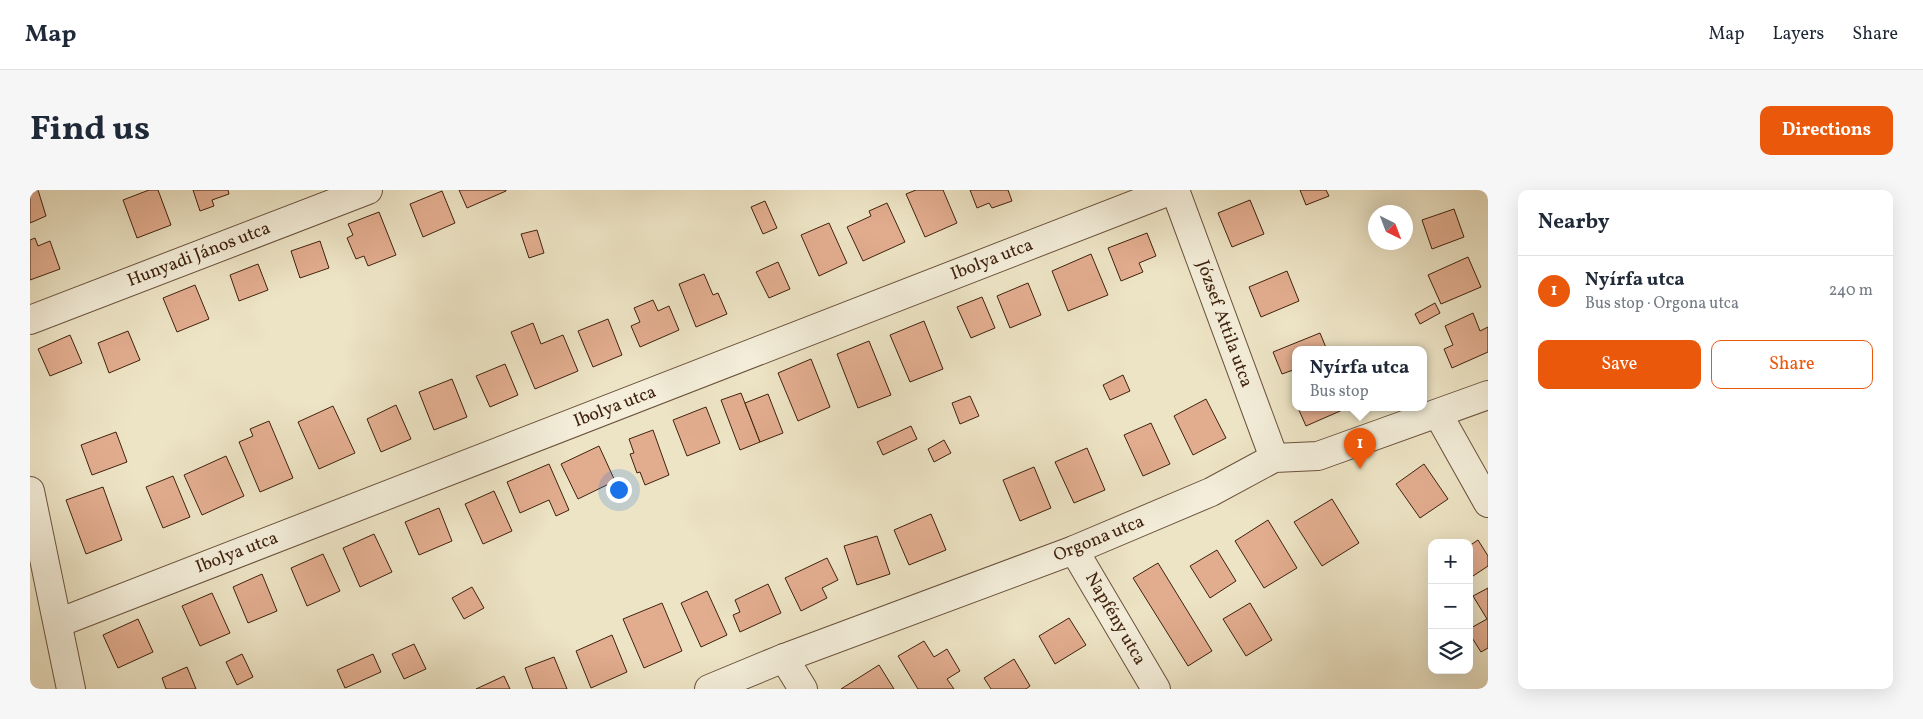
<!DOCTYPE html>
<html lang="en">
<head>
<meta charset="utf-8">
<style>
  :root { --surface:#fff; --page:#f6f6f7; --text:#1f2937; --muted:#747a83; --line:#e0e1e3; --accent:#ea580c }
  body { margin:0; font-family:Vollkorn,serif; background:var(--page); color:var(--text) }
  .controls { position:absolute; right:15px; bottom:15px; display:grid; overflow:hidden; border-radius:10px; box-shadow:0 5px 20px #0002 }
  .controls button { width:45px; height:45px; display:grid; place-items:center; padding:0; border:0; border-bottom:1px solid var(--line); background:var(--surface); color:var(--text); font:25px sans-serif }
  .compass { position:absolute; left:1338px; top:15px; width:45px; height:45px; border-radius:50%; background:var(--surface); box-shadow:0 5px 20px #0002; rotate:138deg }
  .you { position:absolute; left:588px; top:299px; width:18px; height:18px; margin:-12px; border:4px solid #fff; border-radius:50%; background:#1a73e8; box-shadow:0 0 0 8px #1a73e833 }
  .badge { display:grid; place-items:center; width:32px; height:32px; border-radius:50%; background:var(--accent); color:#fff; font-size:16px; font-weight:700 }
  .pin { position:absolute; translate:-50% -41px; filter:drop-shadow(0 1px 2px #0008) }
  .pin::after { content:''; position:absolute; top:26px; width:18px; height:15px; background:inherit; clip-path:polygon(0 0,100% 0,50% 100%) }
  .popup { position:absolute; left:1262px; top:156px; width:135px; height:65px; box-sizing:border-box; display:grid; place-content:center; border-radius:10px; background:var(--surface); filter:drop-shadow(0 1px 4px #0005); font-size:16px; white-space:nowrap; color:var(--muted) }
  .popup b { font-size:19px; color:var(--text) }
  .popup::after { content:''; position:absolute; left:50%; top:100%; margin-left:-10px; border:10px solid transparent; border-top-color:var(--surface) }
  .list { margin:0; padding:0; list-style:none }
  h2 { display:flex; justify-content:space-between; align-items:center; height:65px; margin:0; padding:0 20px; font-size:21px }
  h2 small { font-size:16px; font-weight:400; color:var(--muted) }
  .list li { display:grid; grid-template-columns:32px 1fr auto; gap:15px; align-items:center; box-sizing:border-box; height:70px; padding:0 20px; border-top:1px solid var(--line) }
  .list b { display:block; font-size:19px; white-space:nowrap }
  .list p { margin:0; font-size:16px; white-space:nowrap; color:var(--muted) }
  .list em { font-size:16px; font-style:normal; color:var(--muted) }
  .actions { display:flex; gap:10px; padding:15px 20px }
  .actions a { flex:1; padding:11px 0; border:1px solid var(--accent); border-radius:10px; text-align:center; font-size:18px; color:var(--accent) }
  .actions .main { background:var(--accent); color:#fff }
  .icon { flex:none; width:28px; height:28px; fill:none; stroke:currentColor; stroke-width:2; stroke-linecap:round; stroke-linejoin:round }
  .map { position:relative; flex:none; width:1458px; height:499px; overflow:hidden; border-radius:10px }
  header { display:flex; align-items:center; gap:30px; box-sizing:border-box; height:70px; padding:0 25px; background:var(--surface); border-bottom:1px solid var(--line) }
  header strong { font-size:24px }
  nav { display:flex; gap:28px; margin-inline-start:auto; font-size:18px }
  .intro { display:flex; align-items:center; justify-content:space-between; box-sizing:border-box; height:120px; padding:0 30px }
  h1 { margin:0; font-size:35px }
  .button { padding:12px 22px; border-radius:10px; background:var(--accent); color:#fff; font-size:18px; font-weight:700 }
  main { display:flex; gap:30px; padding:0 30px }
  aside { flex:1; background:var(--surface); border-radius:10px; box-shadow:0 5px 20px #0002 }
  .map>svg:first-child { display:block }
  .building { fill:#e2ad8f; stroke:#40220e }
  .lines { fill:none; stroke-linecap:round; stroke-linejoin:round }
  .minor-casing { stroke:#6b523c; stroke-width:30 }
  .minor { stroke:#f3edd9; stroke-width:28 }
  .labels { text-anchor:middle; dominant-baseline:central; stroke-width:4.5; stroke-linejoin:round; paint-order:stroke }
  .street-label { font-size:18px; fill:#40220e; stroke:#f3edd9 }
</style>
</head>
<body>
<header>
<strong>Map</strong>
<nav><a>Map</a><a>Layers</a><a>Share</a></nav>
</header>
<div class="intro"><h1>Find us</h1><a class="button">Directions</a></div>
<main>
<div class="map">
<svg width="1458" height="499" viewBox="0 0 1458 499">
  <rect width="100%" height="100%" fill="#ede4c5"/>
  <filter id="stains"><feTurbulence type="fractalNoise" baseFrequency=".004" numOctaves="4"/><feColorMatrix values="0 0 0 0 .2 0 0 0 0 .09 0 0 0 0 .02 0 0 0 .5 -.17"/></filter>
  <radialGradient id="worn" r=".72"><stop offset=".6" stop-color="#630" stop-opacity="0"/><stop offset="1" stop-color="#630" stop-opacity=".3"/></radialGradient>
  <g class="building">
    <polygon points="0,0 8,0 16,26 0,33"/>
    <polygon points="119,0 128,0 141,35 107,48 93,10"/>
    <polygon points="163,0 198,0 199,4 182,10 184,16 170,21"/>
    <polygon points="429,0 476,0 476,1 437,18"/>
    <polygon points="886,0 913,0 927,33 895,47 876,4"/>
    <polygon points="940,0 978,0 982,11 962,18 959,13 947,18"/>
    <polygon points="1270,0 1296,0 1299,6 1276,15"/>
    <polygon points="412,1 425,33 393,47 380,14"/>
    <polygon points="1220,10 1234,44 1202,57 1188,23"/>
    <polygon points="735,11 747,38 733,44 721,17"/>
    <polygon points="857,13 875,52 833,71 817,37 841,26 839,21"/>
    <polygon points="1424,19 1434,47 1402,59 1392,30"/>
    <polygon points="349,22 366,65 338,76 334,66 326,69 317,48 323,45 318,34"/>
    <polygon points="799,33 817,73 789,86 771,45"/>
    <polygon points="507,40 514,63 499,68 491,44"/>
    <polygon points="1117,43 1126,66 1109,73 1113,82 1091,91 1078,58"/>
    <polygon points="5,48 8,56 20,51 30,79 0,90 0,50"/>
    <polygon points="290,51 299,78 270,88 261,61"/>
    <polygon points="1061,64 1078,105 1038,121 1022,81"/>
    <polygon points="1438,67 1451,97 1411,114 1398,85"/>
    <polygon points="748,72 760,99 739,108 726,82"/>
    <polygon points="228,74 238,100 209,111 200,85"/>
    <polygon points="1257,81 1269,111 1231,127 1219,97"/>
    <polygon points="674,84 683,105 688,103 697,124 666,137 649,94"/>
    <polygon points="998,93 1011,125 980,138 967,106"/>
    <polygon points="165,95 179,129 147,142 133,108"/>
    <polygon points="952,107 965,138 941,148 927,117"/>
    <polygon points="623,110 628,121 639,116 649,140 610,157 601,136 610,132 604,118"/>
    <polygon points="1405,113 1410,123 1390,134 1385,124"/>
    <polygon points="1443,123 1450,141 1458,137 1458,162 1422,178 1414,159 1423,155 1415,136"/>
    <polygon points="578,129 592,165 563,177 548,141"/>
    <polygon points="894,131 913,179 880,192 860,145"/>
    <polygon points="503,133 511,154 533,145 548,181 505,199 481,142"/>
    <polygon points="98,141 110,170 79,183 68,153"/>
    <polygon points="1290,143 1297,160 1266,160 1266,179 1252,184 1243,162"/>
    <polygon points="40,145 52,173 20,186 8,159"/>
    <polygon points="839,151 861,205 828,218 807,164"/>
    <polygon points="781,169 800,217 768,231 748,183"/>
    <polygon points="475,174 488,205 460,217 446,186"/>
    <polygon points="1093,185 1100,201 1080,210 1073,195"/>
    <polygon points="422,189 437,227 404,240 389,202"/>
    <polygon points="711,203 730,252 710,260 691,210"/>
    <polygon points="738,204 753,243 730,252 715,213"/>
    <polygon points="940,206 949,226 930,234 922,213"/>
    <polygon points="1176,209 1196,248 1163,265 1144,226"/>
    <polygon points="366,215 381,249 351,262 337,229"/>
    <polygon points="303,216 325,263 289,279 268,232"/>
    <polygon points="676,217 690,253 657,266 643,230"/>
    <polygon points="1268,218 1317,218 1276,236"/>
    <polygon points="239,231 263,288 230,302 209,252 223,246 220,239"/>
    <polygon points="1121,233 1140,274 1113,286 1094,245"/>
    <polygon points="881,236 887,249 853,265 847,252"/>
    <polygon points="623,240 639,285 615,295 610,282 607,283 600,264 604,263 599,249"/>
    <polygon points="86,242 97,272 62,285 51,255"/>
    <polygon points="914,250 921,263 904,272 898,259"/>
    <polygon points="569,256 585,291 548,309 531,274"/>
    <polygon points="1057,258 1075,300 1044,313 1025,272"/>
    <polygon points="196,266 214,306 172,325 154,285"/>
    <polygon points="519,274 539,320 526,326 519,310 490,323 477,292"/>
    <polygon points="1394,274 1418,309 1390,328 1366,294"/>
    <polygon points="1004,277 1021,318 990,331 973,290"/>
    <polygon points="143,286 160,327 133,338 116,297"/>
    <polygon points="73,297 92,350 56,364 36,310"/>
    <polygon points="464,301 482,341 453,354 435,314"/>
    <polygon points="1302,309 1329,353 1292,376 1264,332"/>
    <polygon points="409,318 422,351 389,365 375,332"/>
    <polygon points="901,324 916,360 879,375 864,340"/>
    <polygon points="1238,330 1267,378 1234,398 1205,351"/>
    <polygon points="344,344 362,382 330,397 313,358"/>
    <polygon points="847,346 860,384 827,395 814,356"/>
    <polygon points="1448,350 1458,366 1458,376 1443,386 1439,381 1439,356"/>
    <polygon points="1187,360 1206,391 1180,408 1160,376"/>
    <polygon points="293,364 310,401 277,416 261,378"/>
    <polygon points="797,368 808,390 792,398 797,408 771,421 755,388"/>
    <polygon points="1128,373 1182,461 1158,476 1103,388"/>
    <polygon points="232,384 247,421 218,433 203,397"/>
    <polygon points="738,394 751,423 710,442 703,425 710,422 705,410"/>
    <polygon points="442,397 454,418 434,429 422,408"/>
    <polygon points="1458,398 1458,458 1451,462 1439,443 1439,439 1457,429 1443,406"/>
    <polygon points="677,401 697,445 671,457 651,413"/>
    <polygon points="182,403 200,443 170,456 152,416"/>
    <polygon points="632,413 652,461 614,478 593,429"/>
    <polygon points="1220,413 1242,450 1216,466 1193,429"/>
    <polygon points="1039,428 1056,455 1025,474 1009,446"/>
    <polygon points="108,429 123,462 88,478 73,445"/>
    <polygon points="582,445 597,482 561,498 546,461"/>
    <polygon points="894,451 904,467 917,459 930,481 917,489 924,499 888,499 868,466"/>
    <polygon points="384,454 396,479 374,489 362,464"/>
    <polygon points="212,464 223,487 207,495 196,472"/>
    <polygon points="343,464 351,482 315,498 307,480"/>
    <polygon points="524,467 537,499 503,499 495,478"/>
    <polygon points="984,469 1000,496 996,499 961,499 954,488"/>
    <polygon points="849,475 864,499 811,499"/>
    <polygon points="157,477 166,499 136,499 132,488"/>
    <polygon points="474,486 480,499 446,499"/>
  </g>
  <g class="lines">
    <g class="minor-casing">
      <g id="minor">
        <polyline points="1145,0 1244,268"/>
        <polyline points="0,130 338,0"/>
        <polyline points="1408,224 1458,313"/>
        <polyline points="0,301 41,499"/>
        <polyline points="1044,360 1126,499"/>
        <polyline points="28,433 1142,0"/>
        <polyline points="754,468 773,499"/>
        <polyline points="679,499 754,468 1044,360 1181,302 1244,268 1288,266 1458,205"/>
      </g>
    </g>
    <use href="#minor" class="minor"/>
  </g>
  <g class="labels">
    <g class="street-label">
      <text transform="translate(169 65) rotate(-21)">Hunyadi János utca</text>
      <text transform="translate(962 70) rotate(-21)">Ibolya utca</text>
      <text transform="translate(1194 134) rotate(70)">József Attila utca</text>
      <text transform="translate(585 217) rotate(-21)">Ibolya utca</text>
      <text transform="translate(1069 349) rotate(-22)">Orgona utca</text>
      <text transform="translate(207 363) rotate(-21)">Ibolya utca</text>
      <text transform="translate(1085 429) rotate(60)">Napfény utca</text>
    </g>
  </g>
  <rect width="100%" height="100%" filter="url(#stains)"/>
  <rect width="100%" height="100%" fill="url(#worn)"/>
</svg>
<div class="controls">
<button>+</button>
<button>−</button>
<button><svg class="icon" aria-label="layers" viewBox="0 0 24 24"><path d="M12 4l9 5-9 5-9-5zM3 14l9 5 9-5"/></svg></button>
</div>
<svg class="compass" viewBox="-18 -18 36 36"><path d="M0-13l5 13h-10z" fill="#e53935"/><path d="M0 13l5-13h-10z" fill="#747a83"/></svg>
<div class="you"></div>
<div class="pin badge" style="left:1330px;top:279px">1</div>
<div class="popup"><b>Nyírfa utca</b>Bus stop</div>
</div>
<aside>
<h2>Nearby<small></small></h2>
<ul class="list">
<li><span class="badge">1</span><div><b>Nyírfa utca</b><p>Bus stop · Orgona utca</p></div><em>240 m</em></li>
</ul>
<div class="actions"><a class="main">Save</a><a>Share</a></div>
</aside>
</main>
</body>
</html>
